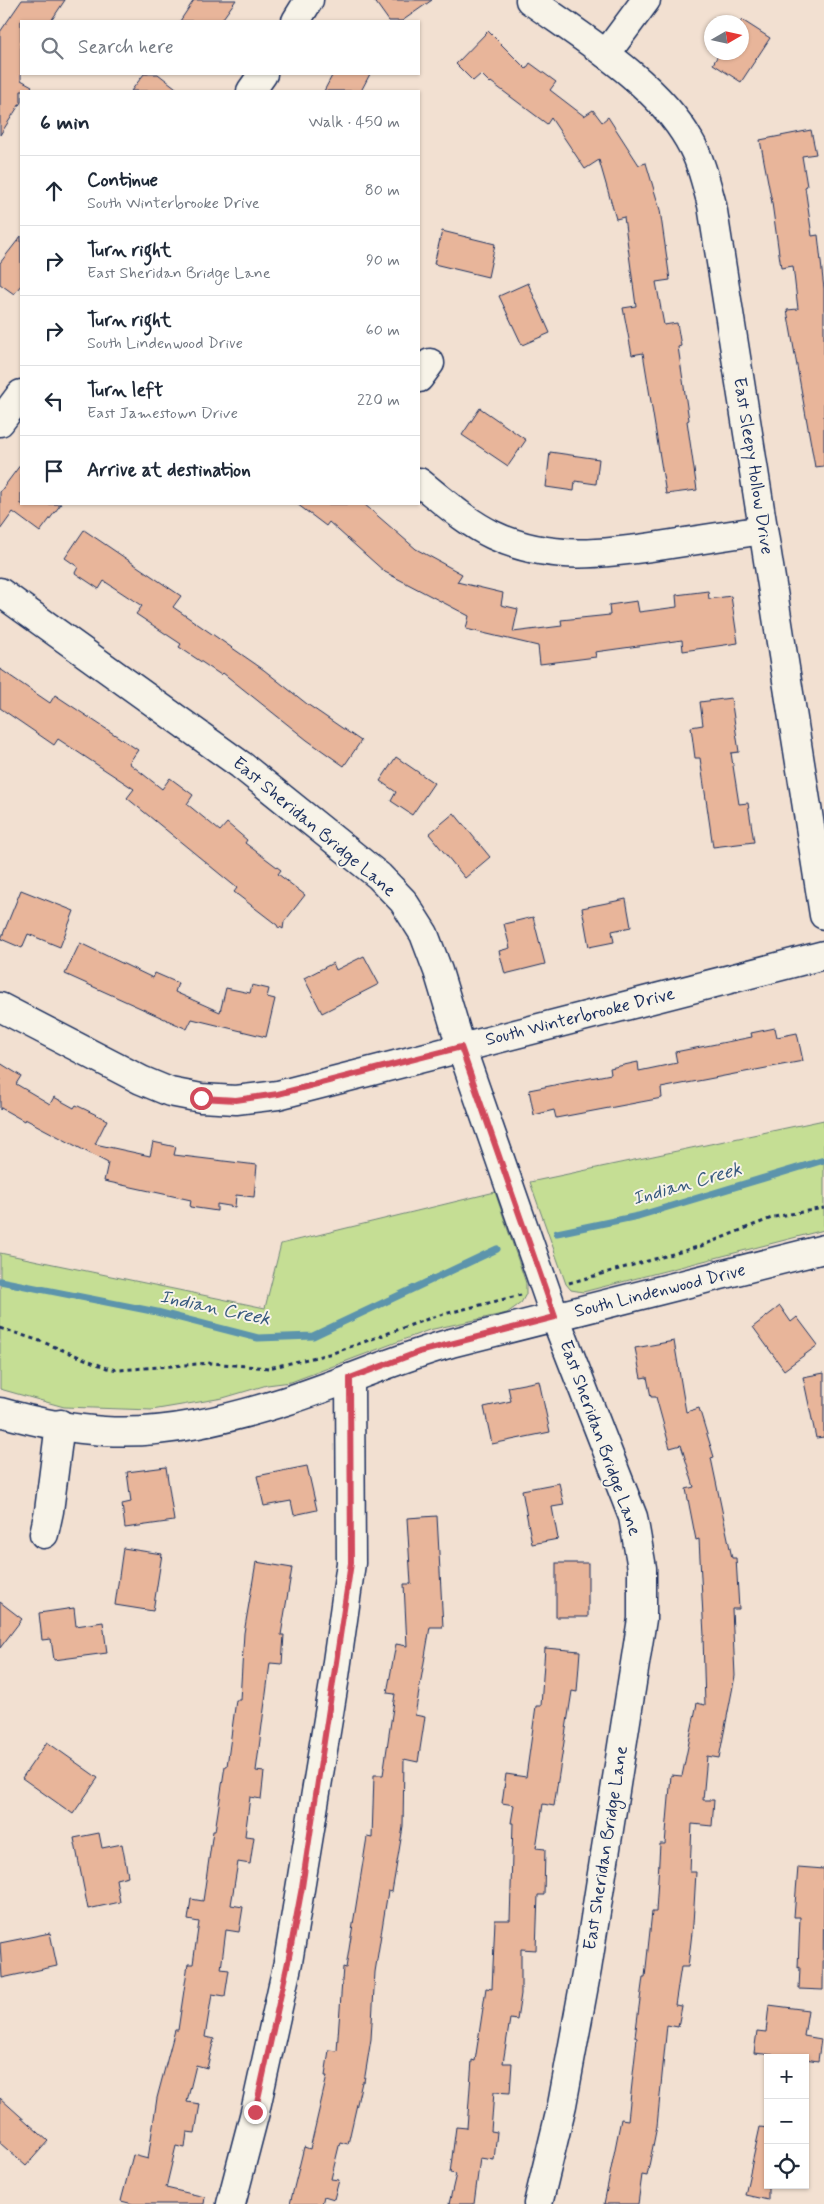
<!DOCTYPE html>
<html lang="en">
<head>
<meta charset="utf-8">
<style>
  :root { --surface:#fff; --page:#f2f2f3; --text:#1f2937; --muted:#747a83; --line:#e0e1e3 }
  body { margin:0; font-family:Mynerve,sans-serif; background:var(--page); color:var(--text) }
  .controls { position:absolute; right:15px; bottom:15px; display:grid; overflow:hidden; border-radius:0px; box-shadow:0 1px 4px #0004 }
  .controls button { width:45px; height:45px; display:grid; place-items:center; padding:0; border:0; border-bottom:1px solid var(--line); background:var(--surface); color:var(--text); font:25px sans-serif }
  .compass { position:absolute; left:704px; top:15px; width:45px; height:45px; border-radius:50%; background:var(--surface); box-shadow:0 1px 4px #0004; rotate:81deg }
  .stop { position:absolute; width:15px; height:15px; margin:-11px; border:4px solid #d1495b; border-radius:50%; background:#fff }
  .stop.end { background:#d1495b; border-color:#fff; box-shadow:0 1px 5px #0008 }
  .list { margin:0; padding:0; list-style:none }
  h2 { display:flex; justify-content:space-between; align-items:center; height:65px; margin:0; padding:0 20px; font-size:21px }
  h2 small { font-size:16px; font-weight:400; color:var(--muted) }
  .list li { display:grid; grid-template-columns:32px 1fr auto; gap:15px; align-items:center; box-sizing:border-box; height:70px; padding:0 20px; border-top:1px solid var(--line) }
  .list b { display:block; font-size:19px; white-space:nowrap }
  .list p { margin:0; font-size:16px; white-space:nowrap; color:var(--muted) }
  .list em { font-size:16px; font-style:normal; color:var(--muted) }
  .icon { flex:none; width:28px; height:28px; fill:none; stroke:currentColor; stroke-width:2; stroke-linecap:round; stroke-linejoin:round }
  .map { position:relative; flex:none; width:824px; height:2204px; overflow:hidden }
  .search { position:absolute; background:var(--surface); box-shadow:0 1px 4px #0004; left:20px; top:20px; width:400px; height:55px; display:flex; align-items:center; gap:12px; box-sizing:border-box; padding:0 18px; border-radius:0px; color:var(--muted); font-size:19px }
  .panel { position:absolute; background:var(--surface); box-shadow:0 1px 4px #0004; left:20px; top:90px; width:400px; height:415px; border-radius:0px }
  .map>svg:first-child { display:block }
  .green { fill:#c5de94; stroke:#708679 }
  .lines { fill:none; stroke-linecap:round; stroke-linejoin:round }
  .stream { stroke:#5b94ac; stroke-width:7 }
  .building { fill:#e8b59a; stroke:#1b2f5e }
  .minor-casing { stroke:#1b2f5e; stroke-width:31 }
  .path { stroke:#1b2f5e; stroke-width:3; stroke-dasharray:4 4; stroke-linecap:butt }
  .minor { stroke:#f7f3e8; stroke-width:28 }
  .route { stroke:#d1495b; stroke-width:6 }
  .labels { text-anchor:middle; dominant-baseline:central; stroke-width:4; stroke-linejoin:round; paint-order:stroke }
  .street-label { font-size:18px; fill:#1b2f5e; stroke:#f7f3e8 }
  .water-label { font-size:19px; font-style:italic; fill:#36597e; stroke:#f7f3e8 }
</style>
</head>
<body>
<div class="map">
<svg width="824" height="2204" viewBox="0 0 824 2204">
  <rect width="100%" height="100%" fill="#f2e0d1"/>
  <filter id="ink" filterUnits="userSpaceOnUse"><feTurbulence type="fractalNoise" baseFrequency=".02" numOctaves="2"/><feDisplacementMap in="SourceGraphic" scale="10" xChannelSelector="R" yChannelSelector="G"/><feConvolveMatrix kernelMatrix="1 2 1 2 8 2 1 2 1" color-interpolation-filters="sRGB"/></filter>
  <g filter="url(#ink)">
    <g class="green">
      <polygon points="824,1120 824,1230 583,1292 571,1290 566,1284 530,1182"/>
      <polygon points="495,1192 526,1283 526,1294 521,1303 507,1313 429,1330 291,1382 267,1385 223,1398 152,1410 64,1407 0,1389 0,1253 265,1308 281,1244"/>
    </g>
    <g class="lines">
      <g class="stream">
        <polyline points="557,1233 638,1216 824,1160"/>
        <polyline points="0,1281 157,1312 258,1338 313,1336 497,1249"/>
      </g>
    </g>
    <g class="building">
      <polygon points="22,0 65,0 51,21 21,21 21,80 32,86 28,91 21,91 21,102 0,135 0,32"/>
      <polygon points="194,0 236,0 221,21 180,21"/>
      <polygon points="374,0 432,0 402,21 389,21"/>
      <polygon points="742,20 770,38 741,82 713,64 720,52 742,52 740,22"/>
      <polygon points="488,31 526,69 530,63 556,82 550,90 584,116 593,110 602,122 608,117 639,165 646,163 660,210 670,280 656,282 664,325 677,323 681,346 678,347 689,420 687,421 697,490 666,494 643,353 632,355 623,308 636,306 624,217 616,219 599,160 585,169 551,118 547,124 491,82 490,83 481,74 473,81 456,64"/>
      <polygon points="144,74 158,74 180,91 131,91"/>
      <polygon points="333,74 370,74 361,91 324,91"/>
      <polygon points="811,130 816,154 802,156 807,186 805,187 812,236 818,235 824,289 824,466 815,467 787,310 798,309 793,266 781,268 772,203 760,140"/>
      <polygon points="442,231 495,244 488,277 434,264"/>
      <polygon points="21,236 21,285 14,294 0,284 0,263"/>
      <polygon points="528,283 550,333 522,345 499,296"/>
      <polygon points="480,408 526,440 508,466 462,435"/>
      <polygon points="550,452 599,459 596,484 575,481 574,491 546,487"/>
      <polygon points="21,464 21,504 61,504 40,532 13,512 0,530 0,492"/>
      <polygon points="297,504 364,504 416,549 462,574 457,582 503,593 501,605 518,609 513,632 562,626 561,620 610,615 609,605 637,601 639,612 677,607 676,595 708,591 709,599 731,596 738,643 683,651 682,640 595,652 596,657 540,664 538,646 466,629 469,616 385,572 329,522 326,526"/>
      <polygon points="84,530 181,596 173,607 264,670 307,704 361,741 344,766 307,740 223,673 221,675 179,647 181,644 136,614 142,606 104,581 99,589 75,573 78,567 65,558"/>
      <polygon points="0,669 50,703 55,695 138,750 129,763 162,789 170,778 193,795 187,804 220,831 227,823 247,840 245,843 281,870 278,874 305,895 284,922 283,929 280,927 279,929 277,925 234,892 237,888 127,798 134,789 58,739 54,745 0,708"/>
      <polygon points="731,698 739,752 731,753 739,804 748,803 754,842 713,847 700,758 695,758 691,727 703,725 700,702"/>
      <polygon points="396,757 434,783 412,815 391,801 396,792 380,781"/>
      <polygon points="454,813 490,857 465,878 429,834"/>
      <polygon points="21,890 74,911 60,947 28,934 22,948 1,939"/>
      <polygon points="626,899 631,927 612,931 614,942 589,947 582,908"/>
      <polygon points="533,917 545,964 505,974 499,951 510,948 504,924"/>
      <polygon points="80,943 153,978 155,973 178,983 175,992 220,1012 226,988 250,993 252,985 269,989 267,997 275,999 266,1037 192,1019 187,1029 65,974"/>
      <polygon points="364,956 379,984 322,1013 304,978 333,963 336,970"/>
      <polygon points="775,1028 777,1037 797,1033 803,1061 661,1088 662,1098 556,1118 554,1110 534,1115 529,1090 611,1074 610,1068 638,1062 639,1071 677,1063 675,1052 752,1037 751,1033"/>
      <polygon points="0,1063 21,1076 16,1084 50,1104 54,1097 74,1108 76,1105 107,1120 95,1144 150,1156 153,1142 176,1147 174,1155 257,1165 254,1197 236,1195 235,1207 217,1204 217,1211 190,1207 191,1200 104,1181 108,1163 25,1119 24,1121 1,1108 0,1110"/>
      <polygon points="780,1306 791,1322 797,1317 818,1345 784,1370 753,1327"/>
      <polygon points="674,1341 686,1412 699,1408 714,1457 711,1458 732,1558 736,1558 739,1609 732,1609 735,1676 719,1758 707,1756 703,1800 714,1800 712,1826 692,1824 690,1872 696,1872 693,1924 688,1967 681,1967 675,2005 682,2006 678,2027 667,2025 657,2126 647,2176 642,2175 638,2204 604,2204 621,2119 628,2120 637,2038 635,2037 643,1977 645,1977 652,1912 656,1912 660,1844 665,1844 671,1775 682,1776 697,1703 705,1705 703,1636 704,1636 699,1539 696,1540 686,1489 694,1487 681,1445 670,1448 656,1397 651,1397 647,1377 641,1378 635,1348"/>
      <polygon points="824,1373 824,1437 816,1438 803,1377"/>
      <polygon points="539,1381 550,1432 492,1444 484,1407 511,1401 508,1387"/>
      <polygon points="307,1466 317,1510 294,1515 291,1501 264,1506 257,1476"/>
      <polygon points="166,1467 174,1521 125,1528 122,1504 131,1502 127,1472"/>
      <polygon points="559,1483 564,1505 552,1507 558,1539 532,1544 522,1490"/>
      <polygon points="437,1516 443,1627 430,1627 415,1715 425,1717 418,1762 404,1759 403,1827 392,1892 388,1891 375,1972 371,2039 364,2082 362,2082 348,2144 340,2142 331,2179 339,2180 334,2199 324,2196 322,2204 290,2204 304,2147 310,2149 327,2076 325,2076 329,2050 337,2051 343,1967 346,1968 367,1837 372,1838 374,1775 383,1775 395,1694 387,1693 396,1644 407,1646 404,1584 411,1584 407,1518"/>
      <polygon points="123,1548 162,1554 153,1611 115,1605"/>
      <polygon points="256,1562 292,1568 281,1635 284,1635 282,1664 270,1663 256,1771 264,1772 261,1799 250,1797 245,1836 254,1837 250,1864 238,1862 231,1905 243,1907 239,1932 226,1930 221,1969 229,1970 225,1996 212,1994 205,2037 214,2039 207,2068 196,2065 187,2102 200,2104 195,2133 187,2132 185,2148 176,2146 166,2188 205,2197 204,2204 133,2204 121,2201 133,2155 148,2159 157,2098 175,2030 178,2030 188,1964 193,1964 199,1922 188,1920 191,1899 203,1901 213,1831 215,1831 225,1766 227,1766 236,1700 240,1700 244,1633"/>
      <rect x="556" y="1563" width="32" height="54"/>
      <polygon points="0,1602 22,1619 0,1648"/>
      <polygon points="74,1608 76,1626 103,1622 107,1653 54,1660 51,1639 42,1640 39,1613"/>
      <polygon points="545,1648 580,1651 577,1692 572,1691 554,1806 543,1804 536,1848 545,1849 544,1895 538,1895 536,1950 521,1949 521,1994 517,2020 510,2019 503,2063 512,2063 510,2093 494,2092 491,2131 497,2132 494,2160 480,2158 474,2204 449,2204 456,2174 450,2173 456,2127 467,2128 472,2060 475,2061 486,1988 492,1989 495,1920 510,1920 513,1823 511,1823 514,1805 502,1803 506,1774 526,1777 536,1706 541,1706"/>
      <polygon points="47,1742 98,1778 73,1814 22,1778"/>
      <polygon points="99,1833 102,1848 122,1844 128,1876 116,1879 120,1902 88,1909 74,1838"/>
      <polygon points="798,1867 824,1869 823,1990 799,1989 800,1967 798,1968 800,1917 794,1917"/>
      <polygon points="50,1933 57,1966 2,1978 0,1943"/>
      <polygon points="769,2005 808,2010 804,2036 821,2039 818,2061 805,2059 805,2058 754,2053 757,2031 766,2032"/>
      <polygon points="0,2098 48,2141 26,2166 0,2143"/>
      <polygon points="760,2127 768,2128 768,2200 745,2195"/>
    </g>
    <g class="lines">
      <g class="minor-casing">
        <g id="minor">
          <path d="M 530,0 C 583,38 657,83 689,140 C 701,160 706,183 712,205 L 824,915"/>
          <polyline points="296,21 309,0"/>
          <polyline points="606,54 646,0"/>
          <polyline points="251,91 263,74"/>
          <polyline points="419,378 430,363"/>
          <polyline points="0,422 21,394"/>
          <path d="M 419,482 C 443,501 466,522 493,535 C 549,562 606,554 665,545 C 697,540 730,535 763,530"/>
          <polyline points="0,592 241,765 379,876 403,901 424,934 438,971 461,1047 555,1317 633,1517 642,1568 642,1619 587,1969 562,2105 538,2204"/>
          <polyline points="0,1007 141,1080 170,1092 201,1098 236,1100 278,1095 824,955"/>
          <path d="M 0,1412 C 32,1421 71,1429 104,1431 C 165,1435 229,1419 286,1401 C 342,1383 395,1359 451,1343 L 824,1249"/>
          <polyline points="44,1534 49,1511 60,1424"/>
          <polyline points="231,2204 255,2112 288,1962 334,1683 351,1563 350,1378"/>
        </g>
      </g>
      <g class="path">
        <polyline points="569,1283 701,1246 774,1217 824,1208"/>
        <polyline points="0,1328 40,1341 107,1368 119,1370 211,1363 269,1368 333,1353 436,1316 521,1295"/>
      </g>
      <use href="#minor" class="minor"/>
    </g>
  </g>
  <g class="lines" filter="url(#ink)">
    <polyline class="route" points="201,1098 236,1100 278,1094 461,1047 555,1317 419,1352 350,1378 351,1563 302,1887 288,1962 255,2112"/>
  </g>
  <g class="labels">
    <g class="street-label">
      <text transform="translate(753 466) rotate(81)">East Sleepy Hollow Drive</text>
      <text transform="translate(314 827) rotate(40)">East Sheridan Bridge Lane</text>
      <text transform="translate(580 1017) rotate(-14)">South Winterbrooke Drive</text>
      <text transform="translate(660 1291) rotate(-14)">South Lindenwood Drive</text>
      <text transform="translate(600 1438) rotate(70)">East Sheridan Bridge Lane</text>
      <text transform="translate(606 1848) rotate(-81)">East Sheridan Bridge Lane</text>
    </g>
    <g class="water-label">
      <text transform="translate(687 1184) rotate(-16)">Indian Creek</text>
      <text transform="translate(215 1308) rotate(12)">Indian Creek</text>
    </g>
  </g>
</svg>
<div class="controls">
<button>+</button>
<button>−</button>
<button><svg class="icon" aria-label="locate" viewBox="0 0 24 24"><circle cx="12" cy="12" r="6"/><path d="M12 2v4M12 18v4M2 12h4M18 12h4"/></svg></button>
</div>
<svg class="compass" viewBox="-18 -18 36 36"><path d="M0-13l5 13h-10z" fill="#e53935"/><path d="M0 13l5-13h-10z" fill="#747a83"/></svg>
<div class="stop" style="left:201px;top:1098px"></div>
<div class="stop end" style="left:255px;top:2112px"></div>
<div class="search"><svg class="icon" aria-label="search" viewBox="0 0 24 24"><circle cx="10" cy="10" r="6"/><path d="M15 15l6 6"/></svg>Search here</div>
<section class="panel">
<h2>6 min<small>Walk · 450 m</small></h2>
<ul class="list">
<li><svg class="icon" aria-label="ahead" viewBox="0 0 24 24"><path d="M12 20V5M6 11l6-6 6 6"/></svg><div><b>Continue</b><p>South Winterbrooke Drive</p></div><em>80 m</em></li>
<li><svg class="icon" aria-label="right" viewBox="0 0 24 24"><path d="M7 20v-9h11M14 6l5 5-5 5"/></svg><div><b>Turn right</b><p>East Sheridan Bridge Lane</p></div><em>90 m</em></li>
<li><svg class="icon" aria-label="right" viewBox="0 0 24 24"><path d="M7 20v-9h11M14 6l5 5-5 5"/></svg><div><b>Turn right</b><p>South Lindenwood Drive</p></div><em>60 m</em></li>
<li><svg class="icon" aria-label="left" viewBox="0 0 24 24"><path d="M17 20v-9H6M10 6l-5 5 5 5"/></svg><div><b>Turn left</b><p>East Jamestown Drive</p></div><em>220 m</em></li>
<li><svg class="icon" aria-label="arrive" viewBox="0 0 24 24"><path d="M6 21V4h12l-3 4 3 4H6"/></svg><div><b>Arrive at destination</b></div></li>
</ul>
</section>
</div>
</body>
</html>
